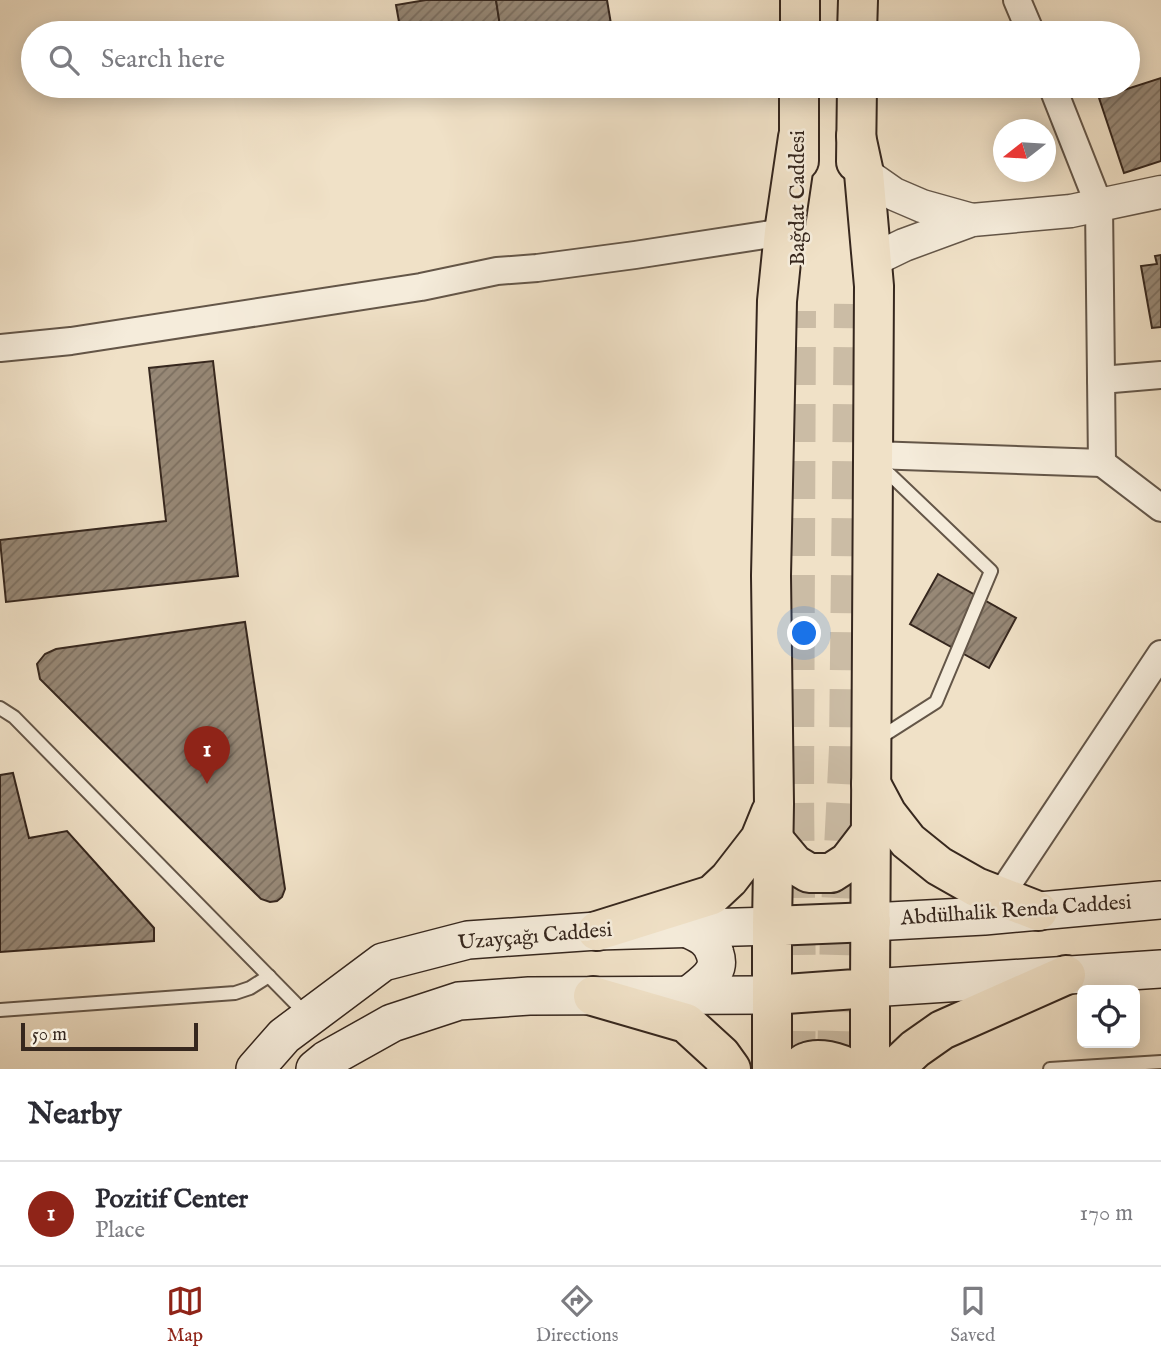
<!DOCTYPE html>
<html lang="en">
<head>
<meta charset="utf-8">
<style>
  :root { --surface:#fff; --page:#f2f2f3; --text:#2b2b33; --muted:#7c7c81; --line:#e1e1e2; --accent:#8f2418 }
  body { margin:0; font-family:"IM FELL English",serif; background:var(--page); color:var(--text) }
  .controls { position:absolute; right:21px; bottom:21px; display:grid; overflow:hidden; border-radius:10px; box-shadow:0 4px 18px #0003 }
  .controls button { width:63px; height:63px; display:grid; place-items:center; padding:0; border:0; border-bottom:2px solid var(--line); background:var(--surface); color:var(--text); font:35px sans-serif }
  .compass { position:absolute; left:993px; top:119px; width:63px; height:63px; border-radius:50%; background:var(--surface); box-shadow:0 4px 18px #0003; rotate:253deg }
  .scale { position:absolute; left:21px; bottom:18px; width:177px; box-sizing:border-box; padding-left:7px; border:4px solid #36271e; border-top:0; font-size:19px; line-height:24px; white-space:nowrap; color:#36271e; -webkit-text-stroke:5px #f5ecdb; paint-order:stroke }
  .you { position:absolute; left:805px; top:634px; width:24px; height:24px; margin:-18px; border:5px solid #fff; border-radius:50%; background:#1a73e8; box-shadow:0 0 0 10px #1a73e833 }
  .badge { display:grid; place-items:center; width:46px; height:46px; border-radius:50%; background:var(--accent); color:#fff; font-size:23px; font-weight:700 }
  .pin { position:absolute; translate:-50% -58px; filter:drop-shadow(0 2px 4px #0008) }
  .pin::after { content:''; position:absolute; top:37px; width:24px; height:21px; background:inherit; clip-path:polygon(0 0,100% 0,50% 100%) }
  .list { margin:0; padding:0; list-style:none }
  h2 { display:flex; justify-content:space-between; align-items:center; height:91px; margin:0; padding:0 28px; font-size:30px }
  h2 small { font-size:23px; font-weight:400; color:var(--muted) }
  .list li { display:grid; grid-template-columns:46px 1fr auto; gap:21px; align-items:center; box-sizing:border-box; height:105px; padding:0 28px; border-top:2px solid var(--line) }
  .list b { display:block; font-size:26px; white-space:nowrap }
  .list p { margin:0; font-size:23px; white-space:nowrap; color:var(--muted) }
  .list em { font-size:23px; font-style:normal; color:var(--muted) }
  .icon { flex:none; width:38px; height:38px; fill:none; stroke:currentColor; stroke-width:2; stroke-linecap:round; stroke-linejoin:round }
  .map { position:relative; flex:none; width:1161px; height:1069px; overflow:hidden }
  .search { position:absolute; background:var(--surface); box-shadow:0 4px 18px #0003; left:21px; right:21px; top:21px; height:77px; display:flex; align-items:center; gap:18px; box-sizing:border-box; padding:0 24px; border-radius:38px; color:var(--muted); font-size:26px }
  .sheet { height:196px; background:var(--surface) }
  nav { display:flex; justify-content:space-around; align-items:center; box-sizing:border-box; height:98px; border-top:2px solid var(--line); background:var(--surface); font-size:19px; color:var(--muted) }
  nav a { display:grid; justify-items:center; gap:4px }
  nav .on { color:var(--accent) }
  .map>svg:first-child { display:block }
  .building { fill:url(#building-hatch); stroke:#36271e; stroke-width:2 }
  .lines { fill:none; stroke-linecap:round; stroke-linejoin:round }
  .primary-tunnel { stroke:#cbbca5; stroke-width:38; stroke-dasharray:38 19; stroke-linecap:butt }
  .service-casing { stroke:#645648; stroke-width:16 }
  .minor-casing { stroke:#645648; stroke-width:30 }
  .tertiary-casing { stroke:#645648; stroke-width:35 }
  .secondary-casing { stroke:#36271e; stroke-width:40 }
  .primary-casing { stroke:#36271e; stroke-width:42 }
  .service { stroke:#f5ecdb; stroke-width:12 }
  .minor { stroke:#f5ecdb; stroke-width:26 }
  .tertiary { stroke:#f5ecdb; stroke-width:32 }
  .secondary { stroke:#f5ecdb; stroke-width:37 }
  .primary { stroke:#f0e1c7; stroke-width:38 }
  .labels { text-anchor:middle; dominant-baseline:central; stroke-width:5; stroke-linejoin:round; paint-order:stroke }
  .street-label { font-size:21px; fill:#36271e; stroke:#f5ecdb }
</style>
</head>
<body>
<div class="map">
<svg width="1161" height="1069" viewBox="0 0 1161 1069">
  <defs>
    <pattern id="building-hatch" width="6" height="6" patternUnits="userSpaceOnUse" patternTransform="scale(1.75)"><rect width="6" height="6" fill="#978876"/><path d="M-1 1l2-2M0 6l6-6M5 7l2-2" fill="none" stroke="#7c6f60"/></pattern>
  </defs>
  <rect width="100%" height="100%" fill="#f0e1c7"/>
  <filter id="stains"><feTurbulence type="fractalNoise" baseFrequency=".00286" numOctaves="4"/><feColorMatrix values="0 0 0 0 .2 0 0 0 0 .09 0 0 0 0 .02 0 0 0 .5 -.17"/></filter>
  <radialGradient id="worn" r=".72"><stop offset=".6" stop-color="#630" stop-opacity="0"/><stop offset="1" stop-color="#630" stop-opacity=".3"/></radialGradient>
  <g class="building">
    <polygon points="426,0 496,0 500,23 438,33 401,33 396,5"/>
    <polygon points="496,0 607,0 612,30 595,33 501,33"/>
    <polygon points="1161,78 1161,161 1124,173 1099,98"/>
    <polygon points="1161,255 1161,327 1152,328 1141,266 1157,264 1155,256"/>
    <polygon points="213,361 238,576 6,602 0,540 166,521 149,368"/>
    <polygon points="938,574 1016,618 989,668 910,624"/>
    <polygon points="245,622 285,889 282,897 277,901 270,902 261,899 40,679 37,664 45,654 56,649"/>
    <polygon points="13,773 29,838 67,831 154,928 154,941 0,952 0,775"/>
  </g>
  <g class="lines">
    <g class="primary-tunnel">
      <polyline points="796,1069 797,995 795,794 797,311"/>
      <polyline points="836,1069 839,930 848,748 853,304"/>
    </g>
    <g class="service-casing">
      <g id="service">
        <polyline points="0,708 14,717 306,1014"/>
        <polyline points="878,739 936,702 991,571 881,466"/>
        <polyline points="0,1010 235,993 250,988 269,976"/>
        <polyline points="1050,1069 1161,1062"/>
      </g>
    </g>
    <g class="minor-casing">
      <g id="minor">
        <polyline points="1017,0 1031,33"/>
        <polyline points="0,348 71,341 421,287 497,271 537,268 635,255 784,232"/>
        <polyline points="1101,380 1161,375"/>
        <polyline points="873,455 1102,463 1099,205 1052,86"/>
        <polyline points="1102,463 1161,508"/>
        <polyline points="1000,896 1161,654"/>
      </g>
    </g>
    <g class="tertiary-casing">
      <g id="tertiary">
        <polyline points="864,173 894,194 922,206 972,220"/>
        <polyline points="873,260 904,245 972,220 1071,211 1161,192"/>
      </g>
    </g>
    <g class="secondary-casing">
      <g id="secondary">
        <polyline points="871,922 984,916 1161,900"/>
        <path d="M 686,928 C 700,934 711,939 715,954 C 717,960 717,966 714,971 C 709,981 697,988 689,995"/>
        <polyline points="870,988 1161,969"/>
        <polyline points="255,1069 284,1036 383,962 468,940 597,931 772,926"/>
        <polyline points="315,1069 326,1060 392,1023 459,1001 529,996 772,995"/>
      </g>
    </g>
    <g class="primary-casing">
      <g id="primary">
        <polyline points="800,33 800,0"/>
        <polyline points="857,33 858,0"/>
        <polyline points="799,161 799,86"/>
        <polyline points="856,162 857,86"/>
        <polyline points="871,784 887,814 908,841 939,866 976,887 1038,911"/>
        <polyline points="773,839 794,864 809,873 831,873 848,862 871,832"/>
        <polyline points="772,926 774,804 771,576 777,301 784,232 798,137"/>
        <polyline points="597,931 712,895 729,879 760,839 771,812"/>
        <polyline points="772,995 870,988 874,286 864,173 856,136"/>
        <polyline points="593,996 686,1023 721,1055 731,1069"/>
        <polyline points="772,1069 772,926 871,922"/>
        <path d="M 796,1069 C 800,1067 803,1063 807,1062 C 818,1057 839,1062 849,1069"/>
        <polyline points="870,1069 870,988"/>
        <polyline points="894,1069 915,1049 942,1030 1066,975"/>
      </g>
    </g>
    <use href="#service" class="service"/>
    <use href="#minor" class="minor"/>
    <use href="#tertiary" class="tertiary"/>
    <use href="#secondary" class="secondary"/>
    <use href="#primary" class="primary"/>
  </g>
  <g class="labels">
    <g class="street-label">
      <text transform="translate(798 198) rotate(-90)">Bağdat Caddesi</text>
      <text transform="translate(1016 911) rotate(-4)">Abdülhalik Renda Caddesi</text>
      <text transform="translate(535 937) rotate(-5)">Uzayçağı Caddesi</text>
    </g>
  </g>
  <rect width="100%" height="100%" filter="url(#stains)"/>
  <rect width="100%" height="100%" fill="url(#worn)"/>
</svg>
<div class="controls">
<button><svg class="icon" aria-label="locate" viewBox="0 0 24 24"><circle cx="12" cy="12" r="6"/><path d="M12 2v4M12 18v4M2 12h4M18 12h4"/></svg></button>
</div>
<svg class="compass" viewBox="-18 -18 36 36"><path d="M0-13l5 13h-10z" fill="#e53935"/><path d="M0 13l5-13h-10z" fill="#7c7c81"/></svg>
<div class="scale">50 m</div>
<div class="you"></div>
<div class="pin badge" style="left:207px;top:784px">1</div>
<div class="search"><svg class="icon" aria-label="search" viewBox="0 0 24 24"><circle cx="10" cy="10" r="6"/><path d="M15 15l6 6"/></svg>Search here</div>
</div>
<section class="sheet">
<h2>Nearby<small></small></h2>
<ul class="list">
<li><span class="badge">1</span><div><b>Pozitif Center</b><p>Place</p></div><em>170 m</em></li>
</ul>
</section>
<nav>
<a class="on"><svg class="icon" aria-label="map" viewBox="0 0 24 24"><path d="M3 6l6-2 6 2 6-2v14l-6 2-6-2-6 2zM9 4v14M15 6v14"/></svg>Map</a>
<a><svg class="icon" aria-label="directions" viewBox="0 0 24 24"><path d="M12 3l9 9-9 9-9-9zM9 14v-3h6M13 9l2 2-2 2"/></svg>Directions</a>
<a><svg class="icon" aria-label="saved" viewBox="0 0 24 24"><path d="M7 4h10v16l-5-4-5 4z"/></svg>Saved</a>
</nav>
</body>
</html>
